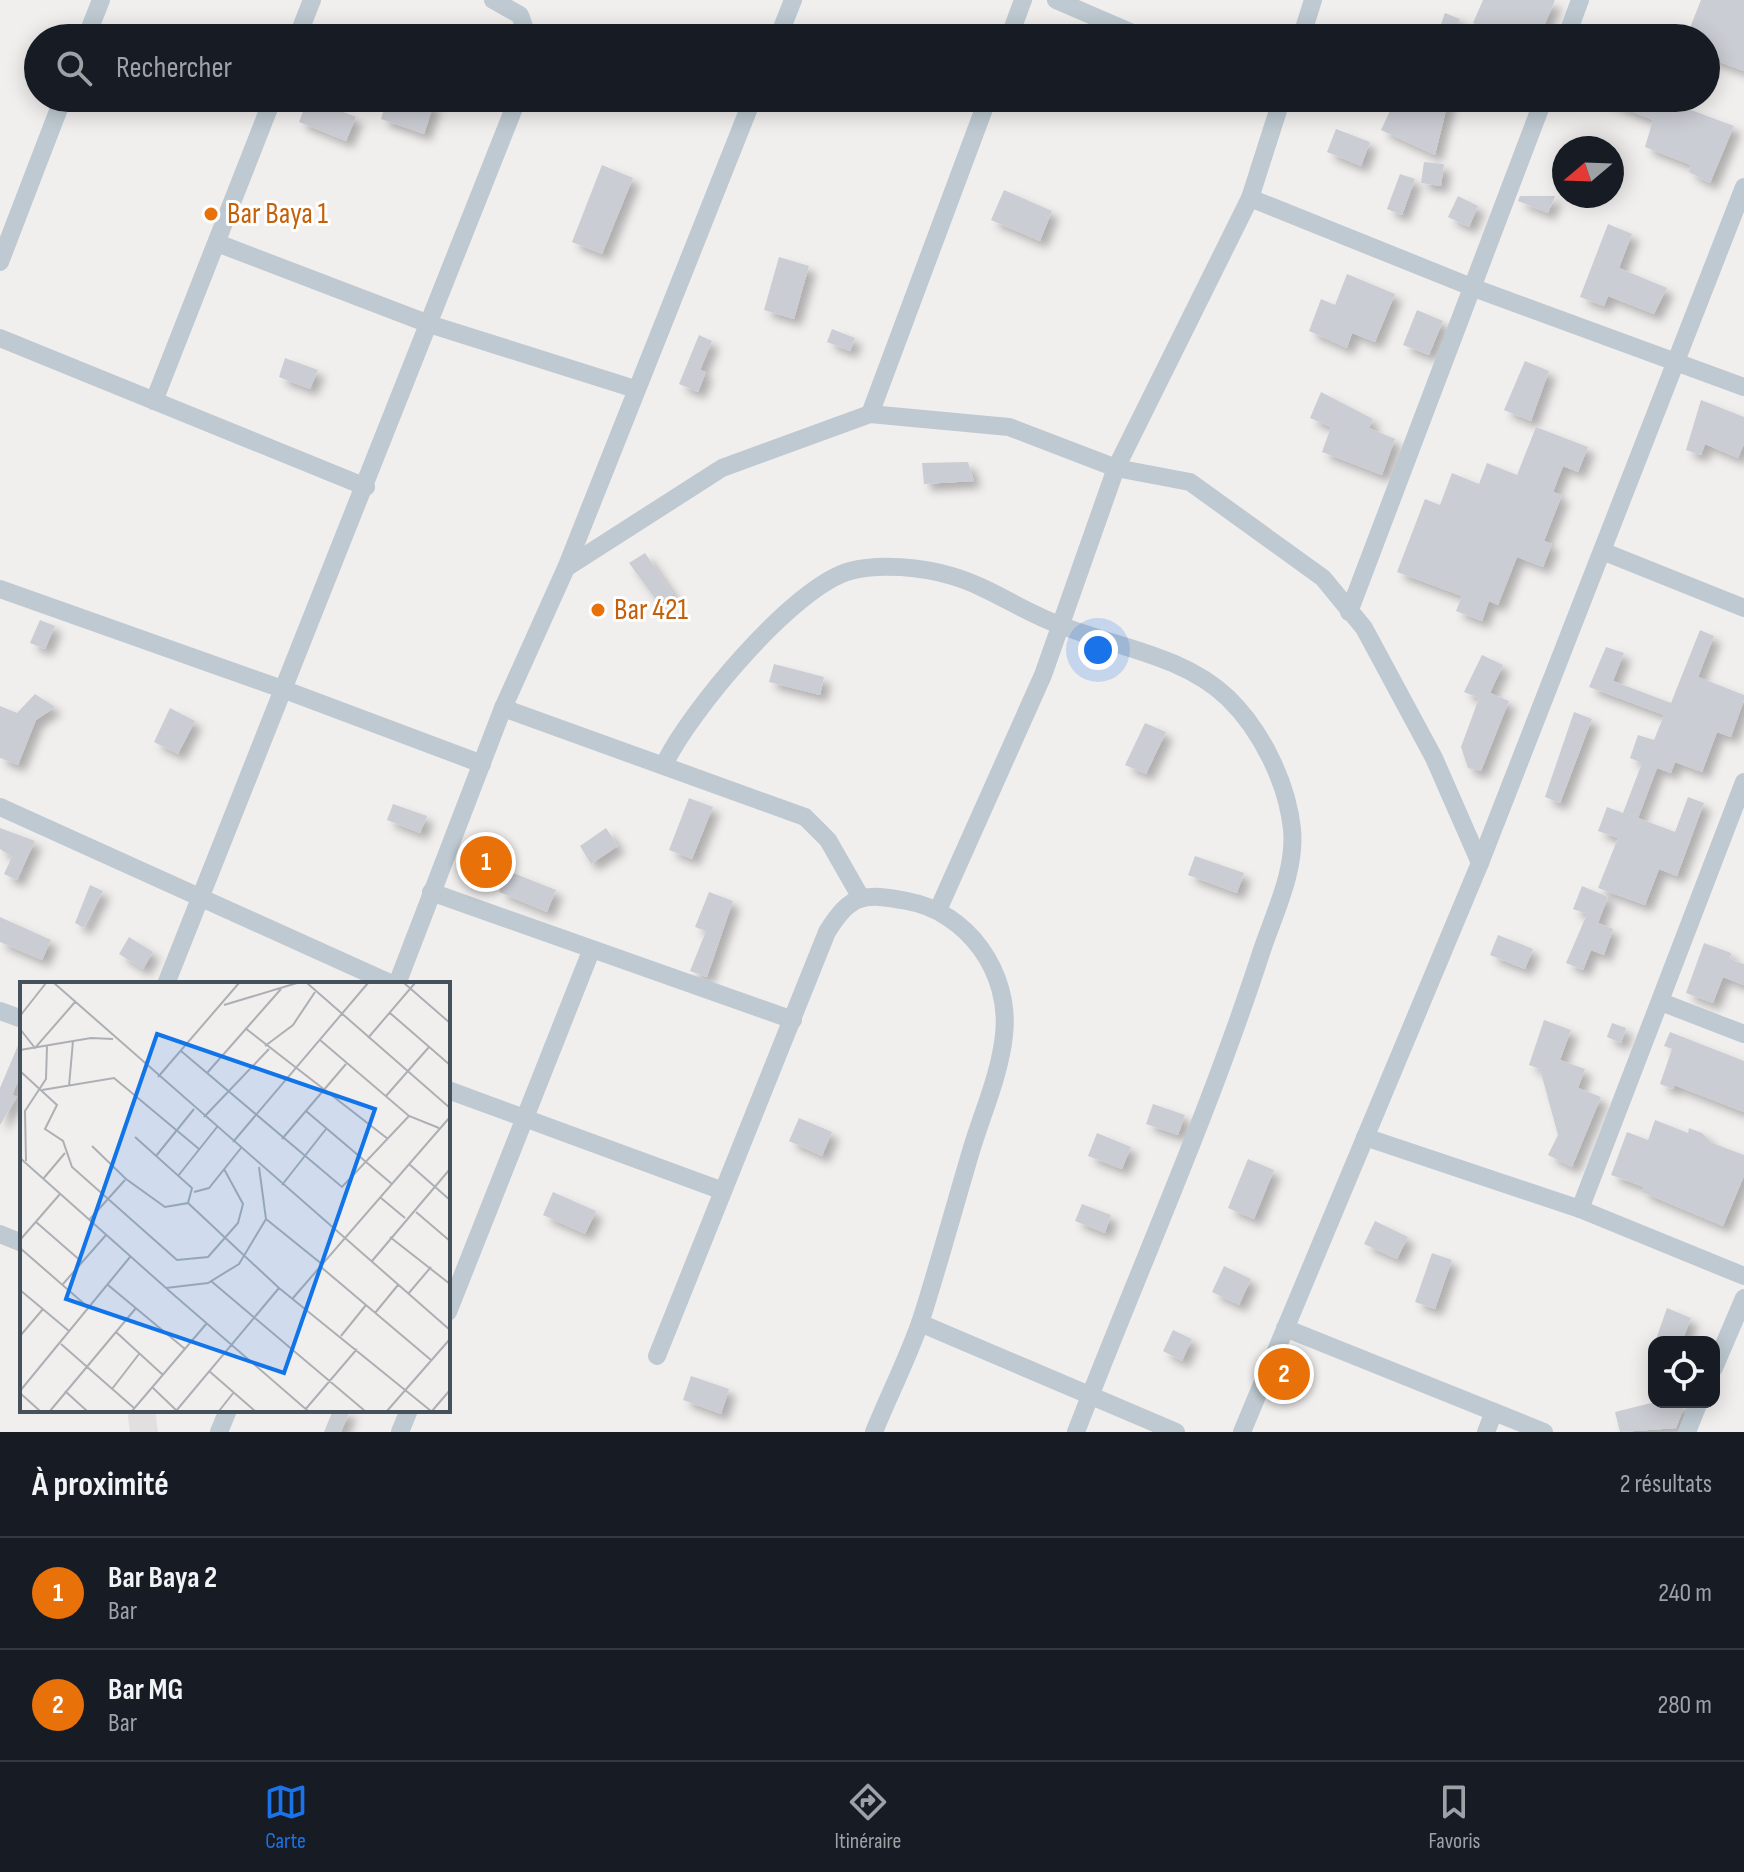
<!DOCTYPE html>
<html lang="fr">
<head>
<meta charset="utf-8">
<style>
  :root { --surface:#171b24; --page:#20242c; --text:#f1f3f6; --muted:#9ea1a6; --line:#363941; --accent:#1a73e8 }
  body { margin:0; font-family:"Sofia Sans Condensed",sans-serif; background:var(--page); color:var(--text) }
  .controls { position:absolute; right:24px; bottom:24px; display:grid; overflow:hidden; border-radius:16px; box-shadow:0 4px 20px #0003 }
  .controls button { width:72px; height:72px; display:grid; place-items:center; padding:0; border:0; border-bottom:2px solid var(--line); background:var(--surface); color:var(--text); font:40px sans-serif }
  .compass { position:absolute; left:1552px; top:136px; width:72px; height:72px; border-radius:50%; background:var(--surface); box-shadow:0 4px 20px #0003; rotate:251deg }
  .you { position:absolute; left:1098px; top:650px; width:28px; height:28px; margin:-20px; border:6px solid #fff; border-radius:50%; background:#1a73e8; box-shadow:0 0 0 12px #1a73e833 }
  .badge { display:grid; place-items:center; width:52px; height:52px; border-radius:50%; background:var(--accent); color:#fff; font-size:26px; font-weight:700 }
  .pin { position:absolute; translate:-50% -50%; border:4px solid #fff; box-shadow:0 2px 8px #0006 }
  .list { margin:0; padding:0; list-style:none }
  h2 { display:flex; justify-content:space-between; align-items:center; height:104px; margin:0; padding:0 32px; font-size:34px }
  h2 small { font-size:26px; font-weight:400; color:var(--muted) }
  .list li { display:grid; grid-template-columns:52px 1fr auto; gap:24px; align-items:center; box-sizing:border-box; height:112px; padding:0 32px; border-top:2px solid var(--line) }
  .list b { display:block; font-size:30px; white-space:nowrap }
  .list p { margin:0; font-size:26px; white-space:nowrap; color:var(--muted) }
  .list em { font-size:26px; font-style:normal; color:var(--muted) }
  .icon { flex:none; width:44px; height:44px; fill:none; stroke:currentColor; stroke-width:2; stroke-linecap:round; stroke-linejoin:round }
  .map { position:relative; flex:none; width:1744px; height:1432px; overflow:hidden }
  .search { position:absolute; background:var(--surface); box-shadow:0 4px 20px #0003; left:24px; right:24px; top:24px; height:88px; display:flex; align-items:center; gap:20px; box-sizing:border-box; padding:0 28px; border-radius:44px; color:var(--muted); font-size:30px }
  .sheet { height:328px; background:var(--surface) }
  nav { display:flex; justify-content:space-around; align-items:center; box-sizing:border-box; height:112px; border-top:2px solid var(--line); background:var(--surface); font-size:22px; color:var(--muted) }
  nav a { display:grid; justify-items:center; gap:4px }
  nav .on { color:var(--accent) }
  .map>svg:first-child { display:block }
  .education { fill:#e2dfe0 }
  .building { fill:#cacdd3; filter:url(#shadow) }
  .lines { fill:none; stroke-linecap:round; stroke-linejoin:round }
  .minor { stroke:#bec9d1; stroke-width:18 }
  .food-dot { fill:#e8710a; stroke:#fff; stroke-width:3 }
  .labels { text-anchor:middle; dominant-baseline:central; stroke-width:6; stroke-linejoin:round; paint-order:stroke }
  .food-label { font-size:30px; fill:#c56008; stroke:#fff; text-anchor:start }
  .inset-road { fill:none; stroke:#acb0b4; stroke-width:2 }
  .view { fill:#1174e8; fill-opacity:0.15; stroke:#1174e8; stroke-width:4 }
  .inset-edge { fill:none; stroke:#45525c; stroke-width:4 }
</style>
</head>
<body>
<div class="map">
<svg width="1744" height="1432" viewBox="0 0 1744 1432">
  <defs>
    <filter id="shadow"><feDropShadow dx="7" dy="7" stdDeviation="4" flood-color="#0004"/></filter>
  </defs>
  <rect width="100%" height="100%" fill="#f1eeee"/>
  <polygon class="education" points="127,1410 155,1410 158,1432 130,1432"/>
  <g class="building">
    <polygon points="1483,0 1555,0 1539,38 1509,38 1473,23"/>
    <polygon points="1701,0 1744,0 1744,71 1706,57 1706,38 1686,38"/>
    <polygon points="1445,13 1460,19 1453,38 1436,38"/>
    <polygon points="308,98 356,117 346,141 299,122"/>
    <polygon points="388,98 420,98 434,103 424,134 381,119"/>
    <polygon points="1396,98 1449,98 1435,155 1381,130"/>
    <polygon points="1599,98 1642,98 1658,104 1661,99 1734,126 1710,183 1689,172 1691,165 1645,147 1653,120"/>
    <polygon points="1336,129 1370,142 1361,166 1327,152"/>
    <polygon points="1424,162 1444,164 1441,186 1421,183"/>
    <polygon points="602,165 633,178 602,254 572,242"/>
    <polygon points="1400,174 1415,179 1402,215 1387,209"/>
    <polygon points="1004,190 1052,211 1040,241 991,220"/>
    <polygon points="1458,196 1478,206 1469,227 1448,217"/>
    <polygon points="1520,196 1555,196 1548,213 1518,201"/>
    <polygon points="1608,224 1632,234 1619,268 1667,288 1654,314 1608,296 1604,306 1580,297"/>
    <polygon points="779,257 809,266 794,319 764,310"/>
    <polygon points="1347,274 1395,294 1375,342 1352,333 1347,348 1309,331 1321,299 1335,305"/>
    <polygon points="1417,310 1443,321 1429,355 1403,345"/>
    <polygon points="832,329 855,338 850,351 827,342"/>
    <polygon points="699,335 712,341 700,370 706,372 698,392 679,384"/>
    <polygon points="285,358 318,370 310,389 279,377"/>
    <polygon points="1525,361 1549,371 1531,421 1504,410"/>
    <polygon points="1321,392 1373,419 1369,428 1395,439 1382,475 1322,452 1331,427 1310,418"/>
    <polygon points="1701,400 1744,417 1744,444 1738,458 1705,444 1701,455 1686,450"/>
    <polygon points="1536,427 1588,447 1578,472 1563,466 1553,492 1562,495 1544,541 1552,544 1543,567 1517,557 1498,605 1489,601 1482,621 1456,611 1462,596 1397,572 1425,499 1440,505 1452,473 1479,484 1487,463 1517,475"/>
    <polygon points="968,462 974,481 924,484 922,463"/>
    <polygon points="645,553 673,594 659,604 629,563"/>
    <polygon points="40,620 55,626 45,649 30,643"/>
    <polygon points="1700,630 1714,636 1698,677 1744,695 1744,700 1731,737 1717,732 1702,772 1675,762 1671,773 1657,768 1638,818 1675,832 1688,797 1704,803 1677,876 1659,869 1645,905 1598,888 1618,838 1598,831 1607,807 1623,813 1642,763 1630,758 1638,735 1654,740 1664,715 1589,687 1606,647 1624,653 1613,681 1671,703"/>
    <polygon points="1482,655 1503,665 1490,693 1509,701 1481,771 1468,768 1461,747 1479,698 1464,692"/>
    <polygon points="774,664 824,677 820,695 769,682"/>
    <polygon points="35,694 55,707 36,720 18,765 0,758 0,706 17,713"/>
    <polygon points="170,708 195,721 178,754 154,742"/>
    <polygon points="1574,712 1592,719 1560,803 1545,797"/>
    <polygon points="1145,723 1166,732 1146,774 1125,765"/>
    <polygon points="689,798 713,807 692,859 669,850"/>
    <polygon points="393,804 427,816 420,833 387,820"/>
    <polygon points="0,828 35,841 17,880 4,874 12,857 0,849"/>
    <polygon points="606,828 618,846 591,864 580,846"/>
    <polygon points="1195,856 1244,873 1237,893 1188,875"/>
    <polygon points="508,871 556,890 547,912 499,892"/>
    <polygon points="90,885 103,891 84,928 75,923"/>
    <polygon points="1582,886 1608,897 1598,923 1613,929 1604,955 1591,950 1583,970 1566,963 1587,914 1573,909"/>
    <polygon points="709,892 733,901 707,977 690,971 706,931 695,927"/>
    <polygon points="0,917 51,940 42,960 0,942"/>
    <polygon points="1498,935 1533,949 1525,969 1490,955"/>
    <polygon points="129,937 153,952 143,969 119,954"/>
    <polygon points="1704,943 1731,953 1730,959 1744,964 1744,985 1723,977 1713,1003 1686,993"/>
    <polygon points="1544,1020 1571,1030 1560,1060 1585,1069 1578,1088 1601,1097 1572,1167 1548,1155 1558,1135 1540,1069 1529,1065"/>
    <polygon points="1612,1023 1626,1028 1621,1043 1607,1037"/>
    <polygon points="1670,1032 1744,1061 1744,1112 1674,1085 1673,1089 1660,1084 1672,1049 1664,1046"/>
    <polygon points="22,1036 22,1072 12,1095 17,1097 0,1125 0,1088"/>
    <polygon points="1153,1104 1185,1115 1178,1135 1146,1124"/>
    <polygon points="799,1118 832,1132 822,1156 789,1141"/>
    <polygon points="1655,1120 1688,1133 1689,1128 1702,1133 1712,1143 1744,1155 1744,1176 1723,1226 1642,1192 1644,1187 1611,1175 1627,1132 1648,1140"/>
    <polygon points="1097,1133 1131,1147 1122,1169 1088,1156"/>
    <polygon points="1248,1159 1274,1170 1254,1219 1228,1208"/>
    <polygon points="553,1192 596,1211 585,1234 543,1215"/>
    <polygon points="1082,1204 1111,1215 1105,1233 1075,1221"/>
    <polygon points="1375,1221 1408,1237 1397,1259 1364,1244"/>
    <polygon points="1432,1253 1452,1260 1435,1309 1415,1302"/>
    <polygon points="1224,1266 1251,1279 1239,1305 1212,1292"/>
    <polygon points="1667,1308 1691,1318 1682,1342 1655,1342"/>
    <polygon points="1173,1330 1192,1339 1182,1361 1163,1351"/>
    <polygon points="691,1376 729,1389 721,1414 683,1400"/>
    <polygon points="1655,1402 1686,1402 1676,1428 1620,1432 1615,1412"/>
    <polygon points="333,1410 350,1410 341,1432 324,1432"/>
  </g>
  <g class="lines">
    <g class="minor">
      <polyline points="493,0 520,15 528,38"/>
      <polyline points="1056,0 1144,38"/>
      <polyline points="86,38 101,0"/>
      <polyline points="297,38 312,0"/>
      <polyline points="778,38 793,0"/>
      <polyline points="1009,38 1023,0"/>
      <polyline points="1301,38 1313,0"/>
      <polyline points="1566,38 1580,0"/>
      <polyline points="1250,198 1474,288 1744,387"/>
      <polyline points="217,243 429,324 635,389"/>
      <polyline points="0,262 63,98"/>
      <polyline points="0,338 366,487"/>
      <polyline points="154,401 273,98"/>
      <polyline points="870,414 988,98"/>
      <polyline points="1602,551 1744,608"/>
      <polyline points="566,568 722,468 870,414 1009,427 1116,468 1190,482 1323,578 1364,628 1434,758 1480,863 1242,1432"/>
      <polyline points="0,589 285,690 482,764"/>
      <polyline points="1349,612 1544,98"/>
      <polyline points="503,708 805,817 828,840 860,896"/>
      <path d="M 664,765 C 688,713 794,586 850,571 C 879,563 923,567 952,576 C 990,587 1023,612 1060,625 C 1115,647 1183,655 1228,698 C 1261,730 1287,782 1292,829 C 1296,869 1275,912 1262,950 C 1209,1114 1138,1271 1076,1432"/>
      <polyline points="0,807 392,984"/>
      <polyline points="1480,863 1744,187"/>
      <polyline points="431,892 793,1020"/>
      <polyline points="938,910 1043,675 1116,468 1250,198 1282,98"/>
      <polyline points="166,984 518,98"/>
      <polyline points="397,984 503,708 566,568 753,98"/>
      <polyline points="1661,1002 1744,1034"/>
      <polyline points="0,1011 22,1019"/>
      <polyline points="448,1090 723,1191"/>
      <polyline points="1365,1137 1580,1209 1744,1276"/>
      <polyline points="1580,1209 1744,782"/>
      <polyline points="0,1234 22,1243"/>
      <polyline points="448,1312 591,951"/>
      <polyline points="920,1323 1176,1432"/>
      <polyline points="1285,1328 1544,1432"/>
      <path d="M 657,1356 L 827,932 C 851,893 864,893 907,901 C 968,912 1011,973 1004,1035 C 1000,1074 982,1114 971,1151 C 954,1208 939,1264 921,1320 C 908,1358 889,1395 874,1432"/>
      <polyline points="1714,1368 1744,1298"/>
      <polyline points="219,1432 228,1410"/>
      <polyline points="400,1432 409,1410"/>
      <polyline points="1486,1432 1494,1412"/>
      <polyline points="1687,1432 1699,1402"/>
    </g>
  </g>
  <g class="food-dot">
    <circle cx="211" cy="214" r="8"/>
    <circle cx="598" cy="610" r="8"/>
  </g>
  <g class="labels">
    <g class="food-label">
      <text x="227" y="214">Bar Baya 1</text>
      <text x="614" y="610">Bar 421</text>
    </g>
  </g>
  <g transform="translate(20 982)">
    <rect width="430" height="430" fill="#f1eeee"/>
    <path class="inset-road" d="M 34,1 L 430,348M 287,1 L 430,126M 384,1 L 430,41M 204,23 L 277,1M 370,31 L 430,83M 0,34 L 26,1M 225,46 L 368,157M 0,47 L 15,66 L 55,20M 348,56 L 395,1M 300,58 L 389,134 L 419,146M 245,64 L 273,43 L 295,10M 0,68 L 71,56 L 93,57M 161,69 L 322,205 L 389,134M 0,89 L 37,123 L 25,147 L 43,159 L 52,185 L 157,278 L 188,275 L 218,241 L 223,222 L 204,187M 187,91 L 261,7M 138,95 L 219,1M 49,104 L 53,59M 22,108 L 94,96 L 179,167M 366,114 L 409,65M 286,129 L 372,202M 184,135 L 249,67M 262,157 L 326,82M 213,160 L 348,1M 72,164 L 106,197 L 145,225 L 168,221 L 172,206 L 115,155M 136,174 L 174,127M 0,176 L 146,306 L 188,301 L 219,282 L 246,237 L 239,185M 6,179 L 5,129 L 26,97 L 27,64M 389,182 L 430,218M 158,194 L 197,145M 23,197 L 45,171M 262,203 L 306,147M 174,210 L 189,206 L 221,166M 361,216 L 385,236M 168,221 L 259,306 L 411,429M 396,230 L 430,259M 246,237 L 303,283M 69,238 L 105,198M 16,240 L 62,280M 370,255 L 430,302M 0,258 L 40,212M 0,266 L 69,326M 352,279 L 430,187M 301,285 L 411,378M 191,299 L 345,429M 43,302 L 86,253M 88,303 L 165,367M 147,307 L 288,429M 0,308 L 49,349M 388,312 L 411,285M 273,316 L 430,135M 355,331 L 378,303M 96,350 L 143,393M 0,354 L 23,327M 321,354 L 346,323M 41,362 L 114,426M 189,389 L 235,429M 132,405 L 156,428M 92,407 L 119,372M 0,409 L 110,275M 45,409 L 67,429M 0,411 L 20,429M 30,429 L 116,326M 112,429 L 187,341M 156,429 L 259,306M 199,429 L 214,410M 284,429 L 337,367M 367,429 L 430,357M 412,429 L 430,408"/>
    <path class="view" d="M 137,52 L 355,127 L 264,391 L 46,317 Z"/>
    <rect width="430" height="430" class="inset-edge"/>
  </g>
</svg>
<div class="controls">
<button><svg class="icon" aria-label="locate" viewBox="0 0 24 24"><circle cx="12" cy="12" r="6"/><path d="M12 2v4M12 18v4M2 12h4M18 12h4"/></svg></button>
</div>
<svg class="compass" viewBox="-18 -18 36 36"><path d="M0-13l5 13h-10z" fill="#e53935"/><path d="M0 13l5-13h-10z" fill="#9ea1a6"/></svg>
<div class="you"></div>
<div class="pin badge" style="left:486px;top:862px;background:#e8710a">1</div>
<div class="pin badge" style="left:1284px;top:1374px;background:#e8710a">2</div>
<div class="search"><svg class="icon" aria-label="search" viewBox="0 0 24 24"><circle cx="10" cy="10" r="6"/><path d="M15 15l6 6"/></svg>Rechercher</div>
</div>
<section class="sheet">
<h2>À proximité<small>2 résultats</small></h2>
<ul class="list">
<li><span class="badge" style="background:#e8710a">1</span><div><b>Bar Baya 2</b><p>Bar</p></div><em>240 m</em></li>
<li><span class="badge" style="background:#e8710a">2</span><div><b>Bar MG</b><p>Bar</p></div><em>280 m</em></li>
</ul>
</section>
<nav>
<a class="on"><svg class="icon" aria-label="map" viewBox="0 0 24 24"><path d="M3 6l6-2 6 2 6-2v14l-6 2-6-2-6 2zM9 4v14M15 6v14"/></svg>Carte</a>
<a><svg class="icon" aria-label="directions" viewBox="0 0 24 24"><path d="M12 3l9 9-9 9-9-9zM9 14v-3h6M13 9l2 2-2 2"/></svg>Itinéraire</a>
<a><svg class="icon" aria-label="saved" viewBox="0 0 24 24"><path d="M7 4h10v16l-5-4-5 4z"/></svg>Favoris</a>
</nav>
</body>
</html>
